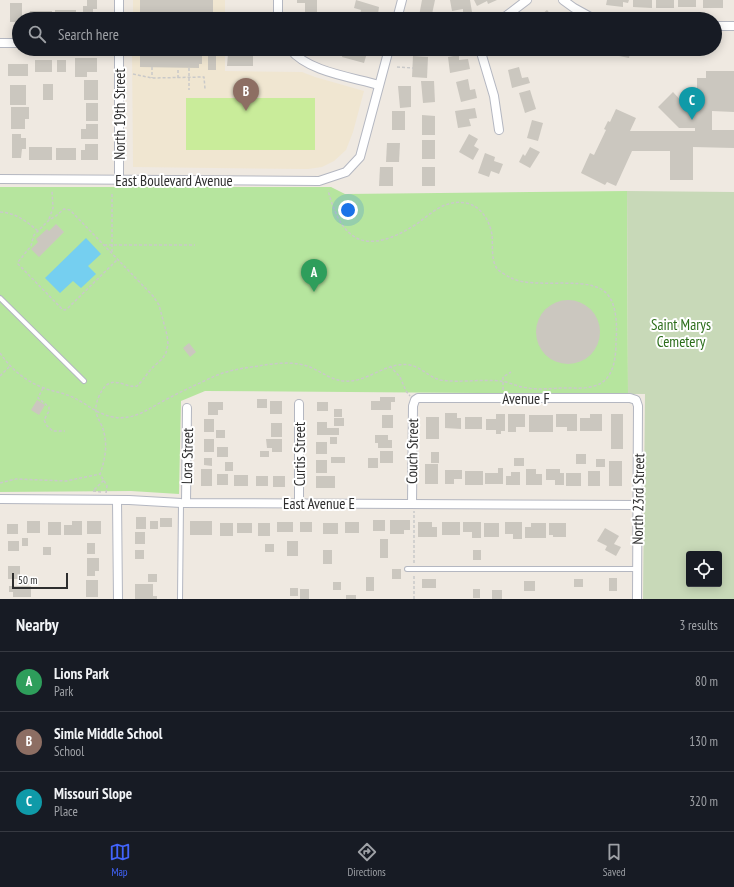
<!DOCTYPE html>
<html lang="en">
<head>
<meta charset="utf-8">
<style>
  :root { --surface:#171b24; --page:#242831; --text:#f1f3f6; --muted:#9ea1a6; --line:#363941; --accent:#4264fb }
  body { margin:0; font-family:"PT Sans Narrow",sans-serif; background:var(--page); color:var(--text) }
  .controls { position:absolute; right:12px; bottom:12px; display:grid; overflow:hidden; border-radius:4px; box-shadow:0 2px 10px #0003 }
  .controls button { width:36px; height:36px; display:grid; place-items:center; padding:0; border:0; border-bottom:1px solid var(--line); background:var(--surface); color:var(--text); font:20px sans-serif }
  .scale { position:absolute; left:12px; bottom:10px; width:56px; box-sizing:border-box; padding-left:4px; border:2px solid #2e2e2e; border-top:0; font-size:11px; line-height:14px; white-space:nowrap; color:#2e2e2e; -webkit-text-stroke:3px #fff; paint-order:stroke }
  .you { position:absolute; left:348px; top:210px; width:14px; height:14px; margin:-10px; border:3px solid #fff; border-radius:50%; background:#1a73e8; box-shadow:0 0 0 6px #1a73e833 }
  .badge { display:grid; place-items:center; width:26px; height:26px; border-radius:50%; background:var(--accent); color:#fff; font-size:13px; font-weight:700 }
  .pin { position:absolute; translate:-50% -33px; filter:drop-shadow(0 1px 2px #0008) }
  .pin::after { content:''; position:absolute; top:21px; width:14px; height:12px; background:inherit; clip-path:polygon(0 0,100% 0,50% 100%) }
  .list { margin:0; padding:0; list-style:none }
  h2 { display:flex; justify-content:space-between; align-items:center; height:52px; margin:0; padding:0 16px; font-size:17px }
  h2 small { font-size:13px; font-weight:400; color:var(--muted) }
  .list li { display:grid; grid-template-columns:26px 1fr auto; gap:12px; align-items:center; box-sizing:border-box; height:60px; padding:0 16px; border-top:1px solid var(--line) }
  .list b { display:block; font-size:15px; white-space:nowrap }
  .list p { margin:0; font-size:13px; white-space:nowrap; color:var(--muted) }
  .list em { font-size:13px; font-style:normal; color:var(--muted) }
  .icon { flex:none; width:22px; height:22px; fill:none; stroke:currentColor; stroke-width:2; stroke-linecap:round; stroke-linejoin:round }
  .map { position:relative; flex:none; width:734px; height:599px; overflow:hidden }
  .search { position:absolute; background:var(--surface); box-shadow:0 2px 10px #0003; left:12px; right:12px; top:12px; height:44px; display:flex; align-items:center; gap:10px; box-sizing:border-box; padding:0 14px; border-radius:22px; color:var(--muted); font-size:15px }
  .sheet { height:232px; background:var(--surface) }
  nav { display:flex; justify-content:space-around; align-items:center; box-sizing:border-box; height:56px; border-top:1px solid var(--line); background:var(--surface); font-size:11px; color:var(--muted) }
  nav a { display:grid; justify-items:center; gap:2px }
  nav .on { color:var(--accent) }
  .map>svg:first-child { display:block }
  .education { fill:#f0e6d1 }
  .green { fill:#b6e59e }
  .cemetery { fill:#c8d9b8; fill-rule:evenodd }
  .pitch { fill:#c9ec9a }
  .water { fill:#75cff0 }
  .building { fill:#cbc7bf }
  .lines { fill:none; stroke-linecap:round; stroke-linejoin:round }
  .lane-casing { stroke:#b4b7c1; stroke-width:6 }
  .street-casing { stroke:#b4b7c1; stroke-width:10 }
  .path { stroke:#c9c9c9; stroke-width:1.5; stroke-dasharray:3 2; stroke-linecap:butt }
  .lane { stroke:#fff; stroke-width:4 }
  .street { stroke:#fff; stroke-width:8 }
  .labels { text-anchor:middle; dominant-baseline:central; stroke-width:4; stroke-linejoin:round; paint-order:stroke }
  .street-label { font-size:15px; fill:#2e2e2e; stroke:#fff }
  .park-label { font-size:15px; fill:#2c6e1b; stroke:#fff }
</style>
</head>
<body>
<div class="map">
<svg width="734" height="599" viewBox="0 0 734 599">
  <rect width="100%" height="100%" fill="#efe9e1"/>
  <g class="education">
    <rect x="133" y="0" width="92" height="19"/>
    <polygon points="132,49 225,49 225,71 302,72 315,77 364,91 353,132 346,150 334,161 322,167 308,169 133,167"/>
  </g>
  <polygon class="green" points="0,187 331,187 345,194 627,191 628,394 205,391 181,401 179,494 131,491 0,492"/>
  <path class="cemetery" d="M 627,191 L 734,192 L 734,599 L 643,599 L 645,394 L 628,394 ZM 689,554 L 719,554 L 719,584 L 689,584 Z"/>
  <rect class="pitch" x="186" y="98" width="129" height="52"/>
  <polygon class="water" points="86,238 101,254 88,266 96,274 81,288 73,281 60,293 45,278"/>
  <g class="building">
    <polygon points="87,0 97,0 97,9 93,9 93,19 83,19 83,6 87,6"/>
    <rect x="140" y="0" width="73" height="19"/>
    <polygon points="297,0 317,0 317,12 305,12 305,3 297,3"/>
    <polygon points="356,0 379,7 378,14 372,13 370,19 359,19 361,10 354,8"/>
    <polygon points="422,0 435,0 431,19 419,16"/>
    <polygon points="450,0 470,0 472,12 463,13 463,9 452,11"/>
    <polygon points="474,0 497,0 488,4 487,1 477,6"/>
    <polygon points="607,0 629,0 628,3 623,2 623,7 606,5"/>
    <polygon points="633,0 652,0 652,8 633,7"/>
    <rect x="656" y="0" width="18" height="8"/>
    <rect x="678" y="0" width="18" height="7"/>
    <rect x="703" y="0" width="20" height="8"/>
    <polygon points="10,3 22,3 22,19 19,19 19,22 10,22"/>
    <rect x="55" y="10" width="21" height="9"/>
    <polygon points="547,10 555,19 536,19"/>
    <rect x="30" y="11" width="22" height="8"/>
    <polygon points="140,49 202,49 202,64 199,64 199,68 140,67"/>
    <rect x="208" y="49" width="8" height="21"/>
    <polygon points="322,49 334,49 333,53"/>
    <polygon points="344,49 350,49 367,53 364,63 342,57"/>
    <polygon points="504,49 528,49 506,56"/>
    <polygon points="610,49 631,49 629,58 609,54"/>
    <polygon points="228,54 253,54 253,66 227,66"/>
    <polygon points="459,55 459,60 468,59 470,69 450,73 448,57"/>
    <polygon points="413,56 428,57 427,78 412,77"/>
    <polygon points="75,58 97,58 97,72 87,72 87,77 75,77"/>
    <rect x="35" y="60" width="17" height="12"/>
    <rect x="57" y="60" width="9" height="12"/>
    <rect x="8" y="64" width="20" height="12"/>
    <polygon points="519,67 522,78 528,77 530,83 512,88 508,70"/>
    <polygon points="706,71 734,71 734,112 712,111 712,130 734,130 734,148 693,147 693,180 670,180 670,151 632,151 616,186 607,182 605,185 581,173 590,153 594,155 606,130 604,129 608,121 610,122 616,109 636,118 630,131 695,131 695,128 679,128 658,107 673,92 685,105 685,89 697,89 697,78 706,78"/>
    <polygon points="468,79 470,90 475,89 477,98 461,102 456,82"/>
    <rect x="84" y="80" width="14" height="20"/>
    <polygon points="421,81 434,81 435,102 423,103"/>
    <rect x="43" y="84" width="10" height="16"/>
    <rect x="10" y="85" width="16" height="20"/>
    <polygon points="398,86 411,86 411,107 400,108"/>
    <polygon points="530,90 536,109 525,113 519,93"/>
    <rect x="86" y="103" width="12" height="18"/>
    <polygon points="11,107 29,107 29,119 25,119 25,129 11,129"/>
    <polygon points="475,108 477,118 469,119 471,126 458,128 455,111"/>
    <rect x="392" y="111" width="13" height="19"/>
    <polygon points="422,115 435,116 435,135 422,135"/>
    <polygon points="532,120 543,123 538,141 527,138"/>
    <polygon points="86,124 98,124 98,139 81,139 81,129 86,129"/>
    <polygon points="12,134 21,134 21,138 26,138 26,149 22,149 21,158 12,158"/>
    <polygon points="469,134 478,139 474,146 479,149 473,160 459,152"/>
    <rect x="422" y="140" width="13" height="19"/>
    <polygon points="387,143 400,143 399,162 386,162"/>
    <polygon points="85,144 98,144 98,160 81,160 81,150 85,150"/>
    <rect x="29" y="147" width="23" height="13"/>
    <polygon points="530,147 540,152 530,168 519,162 523,154 525,156"/>
    <rect x="56" y="148" width="20" height="12"/>
    <polygon points="485,153 495,157 494,161 503,164 499,174 491,171 489,177 478,173"/>
    <polygon points="380,167 393,167 393,186 379,186"/>
    <rect x="422" y="167" width="13" height="19"/>
    <polygon points="56,224 64,232 39,257 31,249 38,242 36,239 47,229 49,231"/>
    <circle cx="568" cy="332" r="32"/>
    <polygon points="189,343 196,352 190,357 183,348"/>
    <polygon points="380,397 395,397 395,402 391,402 391,410 371,410 371,401 380,401"/>
    <rect x="257" y="399" width="10" height="9"/>
    <polygon points="37,400 45,405 39,415 31,410"/>
    <rect x="270" y="401" width="12" height="13"/>
    <polygon points="208,402 223,402 223,410 218,410 218,415 208,415"/>
    <rect x="317" y="402" width="11" height="9"/>
    <rect x="334" y="409" width="8" height="8"/>
    <polygon points="445,413 457,413 457,418 461,418 461,429 445,428"/>
    <polygon points="496,414 505,414 505,431 501,431 501,434 496,434 496,430 486,430 486,419 496,419"/>
    <polygon points="508,414 525,414 525,427 516,427 516,432 508,432"/>
    <polygon points="556,414 577,414 577,431 567,431 567,427 556,427"/>
    <polygon points="590,414 602,414 602,431 580,431 580,418 590,418"/>
    <rect x="611" y="414" width="12" height="35"/>
    <rect x="382" y="415" width="11" height="13"/>
    <rect x="529" y="415" width="24" height="17"/>
    <rect x="426" y="417" width="13" height="22"/>
    <rect x="465" y="417" width="17" height="12"/>
    <rect x="334" y="418" width="10" height="8"/>
    <rect x="204" y="419" width="10" height="13"/>
    <polygon points="317,422 327,422 327,428 339,428 339,435 317,435"/>
    <rect x="271" y="423" width="11" height="14"/>
    <rect x="216" y="430" width="9" height="8"/>
    <polygon points="375,435 388,435 388,440 392,440 392,448 378,448 378,443 375,443"/>
    <rect x="330" y="437" width="7" height="7"/>
    <rect x="204" y="439" width="10" height="13"/>
    <polygon points="266,439 282,439 282,452 272,452 272,448 267,448"/>
    <rect x="316" y="442" width="11" height="12"/>
    <rect x="217" y="447" width="11" height="10"/>
    <rect x="260" y="451" width="9" height="6"/>
    <rect x="380" y="451" width="13" height="12"/>
    <rect x="431" y="452" width="8" height="11"/>
    <rect x="576" y="454" width="10" height="10"/>
    <rect x="331" y="457" width="14" height="6"/>
    <polygon points="204,458 212,458 212,466 204,465"/>
    <rect x="368" y="458" width="10" height="10"/>
    <rect x="514" y="458" width="10" height="8"/>
    <rect x="596" y="459" width="9" height="8"/>
    <rect x="316" y="460" width="11" height="13"/>
    <rect x="609" y="461" width="13" height="25"/>
    <rect x="225" y="462" width="8" height="9"/>
    <rect x="425" y="464" width="13" height="20"/>
    <polygon points="498,468 503,468 503,484 485,484 485,473 498,473"/>
    <rect x="201" y="469" width="11" height="17"/>
    <polygon points="526,469 536,469 536,474 542,474 542,485 526,485"/>
    <polygon points="546,469 560,469 560,473 564,473 564,485 555,485 555,480 546,480"/>
    <polygon points="445,470 462,470 462,479 454,479 454,484 445,484"/>
    <rect x="465" y="471" width="18" height="14"/>
    <rect x="588" y="471" width="12" height="15"/>
    <polygon points="511,472 520,472 520,485 506,485 506,476 511,476"/>
    <rect x="566" y="473" width="15" height="13"/>
    <rect x="217" y="474" width="11" height="11"/>
    <rect x="234" y="475" width="14" height="11"/>
    <rect x="256" y="476" width="12" height="10"/>
    <rect x="273" y="476" width="12" height="11"/>
    <rect x="316" y="476" width="19" height="12"/>
    <rect x="136" y="517" width="10" height="12"/>
    <rect x="160" y="518" width="12" height="9"/>
    <rect x="373" y="520" width="12" height="11"/>
    <polygon points="390,520 410,520 410,530 404,530 404,534 390,534"/>
    <rect x="27" y="521" width="13" height="12"/>
    <polygon points="72,521 82,521 82,535 64,535 64,525 72,525"/>
    <rect x="87" y="521" width="14" height="13"/>
    <rect x="150" y="521" width="8" height="8"/>
    <rect x="190" y="521" width="22" height="14"/>
    <rect x="48" y="522" width="13" height="13"/>
    <rect x="277" y="522" width="16" height="10"/>
    <rect x="300" y="522" width="12" height="10"/>
    <rect x="345" y="522" width="14" height="11"/>
    <polygon points="418,522 432,522 432,527 437,527 437,537 418,537"/>
    <rect x="442" y="522" width="18" height="13"/>
    <polygon points="463,522 481,522 481,538 472,538 472,532 463,532"/>
    <polygon points="505,522 522,522 522,539 513,539 513,534 505,534"/>
    <rect x="220" y="523" width="13" height="13"/>
    <rect x="237" y="523" width="15" height="10"/>
    <rect x="258" y="523" width="12" height="13"/>
    <rect x="323" y="523" width="15" height="11"/>
    <rect x="484" y="523" width="15" height="14"/>
    <polygon points="531,523 546,523 546,538 525,538 525,527 531,527"/>
    <polygon points="549,523 566,523 566,537 553,537 553,535 549,535"/>
    <rect x="7" y="524" width="11" height="10"/>
    <polygon points="605,528 619,536 614,544 621,547 616,556 605,550 607,546 597,541"/>
    <rect x="135" y="532" width="10" height="12"/>
    <rect x="22" y="538" width="6" height="8"/>
    <rect x="380" y="539" width="8" height="19"/>
    <rect x="8" y="541" width="11" height="10"/>
    <rect x="287" y="541" width="11" height="15"/>
    <rect x="87" y="543" width="8" height="11"/>
    <rect x="265" y="544" width="9" height="8"/>
    <rect x="43" y="547" width="8" height="8"/>
    <rect x="135" y="550" width="9" height="9"/>
    <rect x="323" y="550" width="9" height="14"/>
    <rect x="473" y="550" width="8" height="10"/>
    <polygon points="87,558 99,558 99,571 95,571 95,576 87,576"/>
    <rect x="8" y="566" width="12" height="13"/>
    <rect x="392" y="569" width="9" height="10"/>
    <rect x="148" y="574" width="9" height="8"/>
    <rect x="366" y="577" width="8" height="14"/>
    <rect x="609" y="578" width="8" height="13"/>
    <rect x="422" y="579" width="14" height="9"/>
    <rect x="574" y="579" width="9" height="8"/>
    <rect x="86" y="580" width="12" height="17"/>
    <rect x="524" y="581" width="11" height="10"/>
    <rect x="333" y="582" width="8" height="8"/>
    <polygon points="135,584 153,584 153,596 157,596 157,599 135,599"/>
    <polygon points="9,586 31,586 31,597 13,597 13,592 9,592"/>
    <rect x="290" y="588" width="8" height="8"/>
    <rect x="300" y="589" width="9" height="10"/>
    <rect x="473" y="589" width="7" height="9"/>
    <rect x="492" y="590" width="10" height="9"/>
    <rect x="346" y="595" width="10" height="4"/>
  </g>
  <g class="lines">
    <g class="lane-casing">
      <g id="lane">
        <polyline points="0,298 84,381"/>
        <polyline points="407,569 637,569"/>
        <polyline points="180,599 181,503"/>
      </g>
    </g>
    <g class="street-casing">
      <g id="street">
        <polyline points="278,0 278,19"/>
        <polyline points="563,0 574,8 594,19"/>
        <polyline points="119,19 119,0"/>
        <polyline points="397,19 402,0"/>
        <polyline points="502,19 527,0"/>
        <polyline points="715,26 734,26"/>
        <polyline points="0,43 19,43"/>
        <path d="M 290,49 C 308,72 352,77 379,85"/>
        <polyline points="480,49 494,96 499,130"/>
        <polyline points="0,179 319,181 346,172 360,157 389,49"/>
        <polyline points="119,179 119,49"/>
        <polyline points="299,404 299,503"/>
        <polyline points="0,499 129,500 181,503 638,505"/>
        <polyline points="117,500 118,599"/>
        <polyline points="186,503 187,408"/>
        <polyline points="412,504 413,406 415,400 418,398 630,398 636,400 638,406 637,599"/>
      </g>
    </g>
    <g class="path">
      <polyline points="152,67 152,78"/>
      <polyline points="397,67 413,68"/>
      <polyline points="189,68 189,90"/>
      <polyline points="133,74 152,78 204,77 205,89"/>
      <polyline points="178,78 178,68"/>
      <path d="M 0,212 C 16,213 26,221 38,231"/>
      <polyline points="49,219 53,208 52,191"/>
      <polyline points="104,245 195,245"/>
      <polyline points="112,252 112,192"/>
      <path d="M 0,353 C 11,369 25,381 44,388 C 51,391 60,392 67,395 C 85,401 93,413 113,417 C 136,421 150,407 169,398 C 184,390 200,383 215,376 C 229,370 244,368 259,366 C 275,363 295,361 310,367 C 322,372 331,380 344,381 C 368,383 386,361 410,365 C 421,367 429,377 440,380 C 460,383 480,379 500,381 C 509,382 518,387 528,388 C 540,390 553,388 566,388 C 575,388 585,389 594,386 C 614,381 616,358 616,341 C 617,328 617,309 610,298 C 596,272 537,291 511,278 C 506,275 499,272 496,267 C 491,258 493,245 492,235 C 490,221 481,206 466,203 C 444,199 431,214 415,225 C 367,255 342,244 328,190"/>
      <polyline points="390,366 400,377 406,391 410,396"/>
      <polyline points="0,376 10,366"/>
      <polyline points="43,388 38,398 49,407 49,411 44,420 47,426 53,431 65,431"/>
      <polyline points="503,390 503,377 511,372"/>
      <polyline points="0,483 16,479 66,481 100,474"/>
      <polyline points="101,492 93,491 104,480"/>
      <path d="M 106,493 L 107,486 L 100,474 C 104,463 107,449 105,438 C 103,418 89,417 100,394 C 102,390 105,385 110,383 C 119,380 128,388 137,386 L 141,382 L 151,369 L 162,359 L 166,353 L 168,344 L 167,335 L 159,305 L 153,296 L 70,210 L 64,209 L 56,216 L 49,220 L 34,235 L 31,246 L 18,262 L 18,264 L 62,309 L 65,310 L 68,308 L 118,259"/>
      <polyline points="414,563 414,511"/>
      <polyline points="414,599 414,575"/>
    </g>
    <use href="#lane" class="lane"/>
    <use href="#street" class="street"/>
  </g>
  <g class="labels">
    <g class="street-label">
      <text transform="translate(119 114) rotate(-90)">North 19th Street</text>
      <text x="174" y="180">East Boulevard Avenue</text>
      <text x="526" y="398">Avenue F</text>
      <text transform="translate(412 451) rotate(-89)">Couch Street</text>
      <text transform="translate(299 454) rotate(-90)">Curtis Street</text>
      <text transform="translate(187 456) rotate(-89)">Lora Street</text>
      <text transform="translate(638 499) rotate(-89)">North 23rd Street</text>
      <text x="319" y="503">East Avenue E</text>
    </g>
    <g class="park-label">
      <text x="681" y="324">Saint Marys<tspan x="681" dy="17">Cemetery</tspan></text>
    </g>
  </g>
</svg>
<div class="controls">
<button><svg class="icon" aria-label="locate" viewBox="0 0 24 24"><circle cx="12" cy="12" r="6"/><path d="M12 2v4M12 18v4M2 12h4M18 12h4"/></svg></button>
</div>
<div class="scale">50 m</div>
<div class="you"></div>
<div class="pin badge" style="left:314px;top:292px;background:#2e9e5b">A</div>
<div class="pin badge" style="left:246px;top:111px;background:#8d6e63">B</div>
<div class="pin badge" style="left:692px;top:120px;background:#0f9aa8">C</div>
<div class="search"><svg class="icon" aria-label="search" viewBox="0 0 24 24"><circle cx="10" cy="10" r="6"/><path d="M15 15l6 6"/></svg>Search here</div>
</div>
<section class="sheet">
<h2>Nearby<small>3 results</small></h2>
<ul class="list">
<li><span class="badge" style="background:#2e9e5b">A</span><div><b>Lions Park</b><p>Park</p></div><em>80 m</em></li>
<li><span class="badge" style="background:#8d6e63">B</span><div><b>Simle Middle School</b><p>School</p></div><em>130 m</em></li>
<li><span class="badge" style="background:#0f9aa8">C</span><div><b>Missouri Slope</b><p>Place</p></div><em>320 m</em></li>
</ul>
</section>
<nav>
<a class="on"><svg class="icon" aria-label="map" viewBox="0 0 24 24"><path d="M3 6l6-2 6 2 6-2v14l-6 2-6-2-6 2zM9 4v14M15 6v14"/></svg>Map</a>
<a><svg class="icon" aria-label="directions" viewBox="0 0 24 24"><path d="M12 3l9 9-9 9-9-9zM9 14v-3h6M13 9l2 2-2 2"/></svg>Directions</a>
<a><svg class="icon" aria-label="saved" viewBox="0 0 24 24"><path d="M7 4h10v16l-5-4-5 4z"/></svg>Saved</a>
</nav>
</body>
</html>
